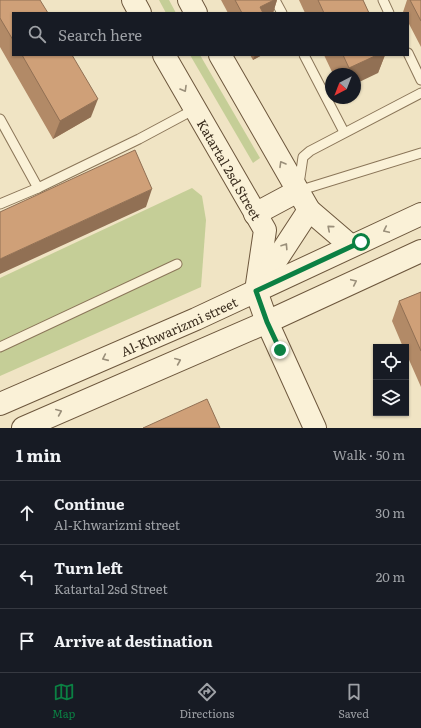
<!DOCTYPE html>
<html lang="en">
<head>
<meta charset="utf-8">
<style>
  :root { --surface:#171b24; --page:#242831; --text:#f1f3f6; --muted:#9ea1a6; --line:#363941; --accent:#0b8043 }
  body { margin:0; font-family:Literata,serif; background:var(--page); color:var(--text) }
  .controls { position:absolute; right:12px; bottom:12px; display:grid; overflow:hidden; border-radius:0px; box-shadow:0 1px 3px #0004 }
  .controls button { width:36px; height:36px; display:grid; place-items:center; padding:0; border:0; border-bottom:1px solid var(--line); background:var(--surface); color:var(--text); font:20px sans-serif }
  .compass { position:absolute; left:325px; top:68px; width:36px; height:36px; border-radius:50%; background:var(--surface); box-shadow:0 1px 3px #0004; rotate:222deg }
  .stop { position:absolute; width:12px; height:12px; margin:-9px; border:3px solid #0b8043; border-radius:50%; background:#fff }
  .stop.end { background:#0b8043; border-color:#fff; box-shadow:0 1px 4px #0008 }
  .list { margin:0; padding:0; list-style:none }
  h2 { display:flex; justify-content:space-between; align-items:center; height:52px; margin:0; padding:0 16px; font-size:17px }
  h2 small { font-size:13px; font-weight:400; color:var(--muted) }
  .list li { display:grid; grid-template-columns:26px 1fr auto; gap:12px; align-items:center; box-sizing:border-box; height:64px; padding:0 16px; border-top:1px solid var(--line) }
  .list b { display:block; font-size:15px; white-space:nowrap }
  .list p { margin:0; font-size:13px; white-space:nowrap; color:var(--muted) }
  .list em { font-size:13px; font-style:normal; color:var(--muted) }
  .icon { flex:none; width:22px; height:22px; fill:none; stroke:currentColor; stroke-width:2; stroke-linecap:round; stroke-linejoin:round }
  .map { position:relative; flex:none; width:421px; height:428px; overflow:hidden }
  .search { position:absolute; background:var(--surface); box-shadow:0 1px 3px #0004; left:12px; right:12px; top:12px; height:44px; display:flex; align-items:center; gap:10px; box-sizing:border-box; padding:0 14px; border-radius:0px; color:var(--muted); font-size:15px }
  .sheet { height:244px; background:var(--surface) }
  nav { display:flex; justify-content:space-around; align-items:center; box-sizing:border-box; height:56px; border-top:1px solid var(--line); background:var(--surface); font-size:11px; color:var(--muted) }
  nav a { display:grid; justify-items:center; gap:2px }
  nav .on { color:var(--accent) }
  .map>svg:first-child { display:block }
  .green { fill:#c5ce97 }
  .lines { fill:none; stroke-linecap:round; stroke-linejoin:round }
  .lane-casing { stroke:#8b7659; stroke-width:11 }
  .secondary-casing { stroke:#6d573d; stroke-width:24 }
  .lane { stroke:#faf1d7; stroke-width:9 }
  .secondary { stroke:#faf1d7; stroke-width:22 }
  .wall { fill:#b28a67 }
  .shaded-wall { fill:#917054 }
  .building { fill:#cfa078; stroke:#917054 }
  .oneway { stroke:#9a8f7a }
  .route { stroke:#0b8043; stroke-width:5 }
  .labels { text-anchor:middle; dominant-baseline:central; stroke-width:3.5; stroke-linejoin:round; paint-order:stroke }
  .street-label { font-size:13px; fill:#3a2d1e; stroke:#f7eed4 }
</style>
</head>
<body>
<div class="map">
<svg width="421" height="428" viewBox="0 0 421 428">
  <rect width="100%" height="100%" fill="#f0e4c4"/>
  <g class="green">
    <polygon points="159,0 169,0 176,13 166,13"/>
    <polygon points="190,55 200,55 260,158 253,163"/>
    <polygon points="192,188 202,196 206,220 201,287 0,376 0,278"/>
  </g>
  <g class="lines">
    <g class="lane-casing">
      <g id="lane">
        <polyline points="275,0 282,13"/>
        <polyline points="383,0 389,13"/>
        <polyline points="408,53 421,80"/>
        <polyline points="304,55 344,132"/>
        <polyline points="421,93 310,151 303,157 298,191 421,153"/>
        <polyline points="0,119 38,188 139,139 195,109"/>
        <polyline points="0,204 38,188"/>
        <polyline points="0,347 177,264"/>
      </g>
    </g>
    <g class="secondary-casing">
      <g id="secondary">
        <polyline points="133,0 140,13"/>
        <polyline points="189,0 196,13"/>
        <path id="s1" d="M 164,55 L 265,230 L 256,291 L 267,322 L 315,428"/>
        <polyline points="220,55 309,210 351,246"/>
        <polyline points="255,214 298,191"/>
        <polyline points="260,285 309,210"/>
        <path id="s2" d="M 0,404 L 196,319 L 421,214"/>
        <polyline points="23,428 267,322 421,251"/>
      </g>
    </g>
    <use href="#lane" class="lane"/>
    <use href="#secondary" class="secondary"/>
  </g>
  <g class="wall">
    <polygon points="0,0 13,13 13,55 72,55 91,117 53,139 0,47"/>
    <polygon points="221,0 277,0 273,13 228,13"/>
    <polygon points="299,0 363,0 369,13 305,13"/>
    <polygon points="407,0 421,0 421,47 408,22 408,13 403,13 403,12"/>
    <polygon points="250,55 262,55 253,60"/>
    <polygon points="324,55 385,55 378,73 355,74 333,74"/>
    <polygon points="421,292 421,387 406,353 406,347 403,347 392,321 399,301"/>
  </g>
  <g class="shaded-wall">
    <polygon points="274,0 277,0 273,13 258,13 260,7"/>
    <polygon points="255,55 262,55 253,60"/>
    <polygon points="377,55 385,55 378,73 355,84 355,74 347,74 349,68"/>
    <polygon points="98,99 91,117 53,139 60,121"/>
    <polygon points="152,189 146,207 0,274 0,259"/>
  </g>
  <g class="building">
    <polygon points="0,0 40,0 48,13 13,13 13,40 0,18"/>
    <polygon points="235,0 274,0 260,7 263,13 242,13"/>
    <polygon points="318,0 363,0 369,13 324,13"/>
    <polygon points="410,0 421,0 421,21"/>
    <polygon points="22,55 72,55 98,99 60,121"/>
    <polygon points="343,55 377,55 349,68"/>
    <polygon points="135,150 152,189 0,259 0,212"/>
    <polygon points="421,292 421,351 399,301"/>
    <polygon points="207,399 220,428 143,428"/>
  </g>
  <defs><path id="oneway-chevron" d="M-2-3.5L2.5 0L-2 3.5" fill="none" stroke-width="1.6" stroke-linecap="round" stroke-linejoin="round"/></defs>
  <g class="oneway">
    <use href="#oneway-chevron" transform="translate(184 89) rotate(60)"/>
    <use href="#oneway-chevron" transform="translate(282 164) rotate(-120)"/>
    <use href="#oneway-chevron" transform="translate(330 228) rotate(-139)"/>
    <use href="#oneway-chevron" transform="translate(386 230) rotate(155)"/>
    <use href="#oneway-chevron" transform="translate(285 246) rotate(-57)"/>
    <use href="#oneway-chevron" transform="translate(354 282) rotate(-25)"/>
    <use href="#oneway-chevron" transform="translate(105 358) rotate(156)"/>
    <use href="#oneway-chevron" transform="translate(178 361) rotate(-23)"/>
    <use href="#oneway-chevron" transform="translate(59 412) rotate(-23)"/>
  </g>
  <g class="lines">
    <polyline class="route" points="280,350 267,322 256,291 361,242"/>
  </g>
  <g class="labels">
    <g class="street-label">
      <text stroke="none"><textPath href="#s1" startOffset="132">Katartal 2sd Street</textPath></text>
      <text stroke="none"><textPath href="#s2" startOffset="195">Al-Khwarizmi street</textPath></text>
    </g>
  </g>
</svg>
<div class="controls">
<button><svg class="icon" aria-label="locate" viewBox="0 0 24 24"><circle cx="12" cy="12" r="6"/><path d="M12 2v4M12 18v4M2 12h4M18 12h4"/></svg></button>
<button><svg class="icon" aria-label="layers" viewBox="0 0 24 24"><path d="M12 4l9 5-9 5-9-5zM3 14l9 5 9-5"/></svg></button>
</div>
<svg class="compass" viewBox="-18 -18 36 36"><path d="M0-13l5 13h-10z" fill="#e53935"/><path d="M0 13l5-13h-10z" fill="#9ea1a6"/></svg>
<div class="stop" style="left:361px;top:242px"></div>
<div class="stop end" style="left:280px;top:350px"></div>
<div class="search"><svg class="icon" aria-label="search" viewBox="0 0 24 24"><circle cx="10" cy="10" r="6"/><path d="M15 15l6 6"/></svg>Search here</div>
</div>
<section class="sheet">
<h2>1 min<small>Walk · 50 m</small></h2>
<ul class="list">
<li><svg class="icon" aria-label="ahead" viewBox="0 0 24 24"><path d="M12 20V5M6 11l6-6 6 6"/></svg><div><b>Continue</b><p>Al-Khwarizmi street</p></div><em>30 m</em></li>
<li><svg class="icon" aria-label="left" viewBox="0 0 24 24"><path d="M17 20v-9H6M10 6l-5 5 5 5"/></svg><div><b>Turn left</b><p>Katartal 2sd Street</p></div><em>20 m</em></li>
<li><svg class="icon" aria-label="arrive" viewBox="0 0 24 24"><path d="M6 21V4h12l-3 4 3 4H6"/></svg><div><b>Arrive at destination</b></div></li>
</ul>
</section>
<nav>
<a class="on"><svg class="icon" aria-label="map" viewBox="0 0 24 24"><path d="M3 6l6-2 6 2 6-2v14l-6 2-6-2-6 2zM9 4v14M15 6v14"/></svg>Map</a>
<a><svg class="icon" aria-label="directions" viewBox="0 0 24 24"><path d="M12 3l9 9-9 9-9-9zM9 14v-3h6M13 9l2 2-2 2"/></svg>Directions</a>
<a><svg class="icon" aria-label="saved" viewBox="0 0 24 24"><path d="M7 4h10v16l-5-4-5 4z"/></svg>Saved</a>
</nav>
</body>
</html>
